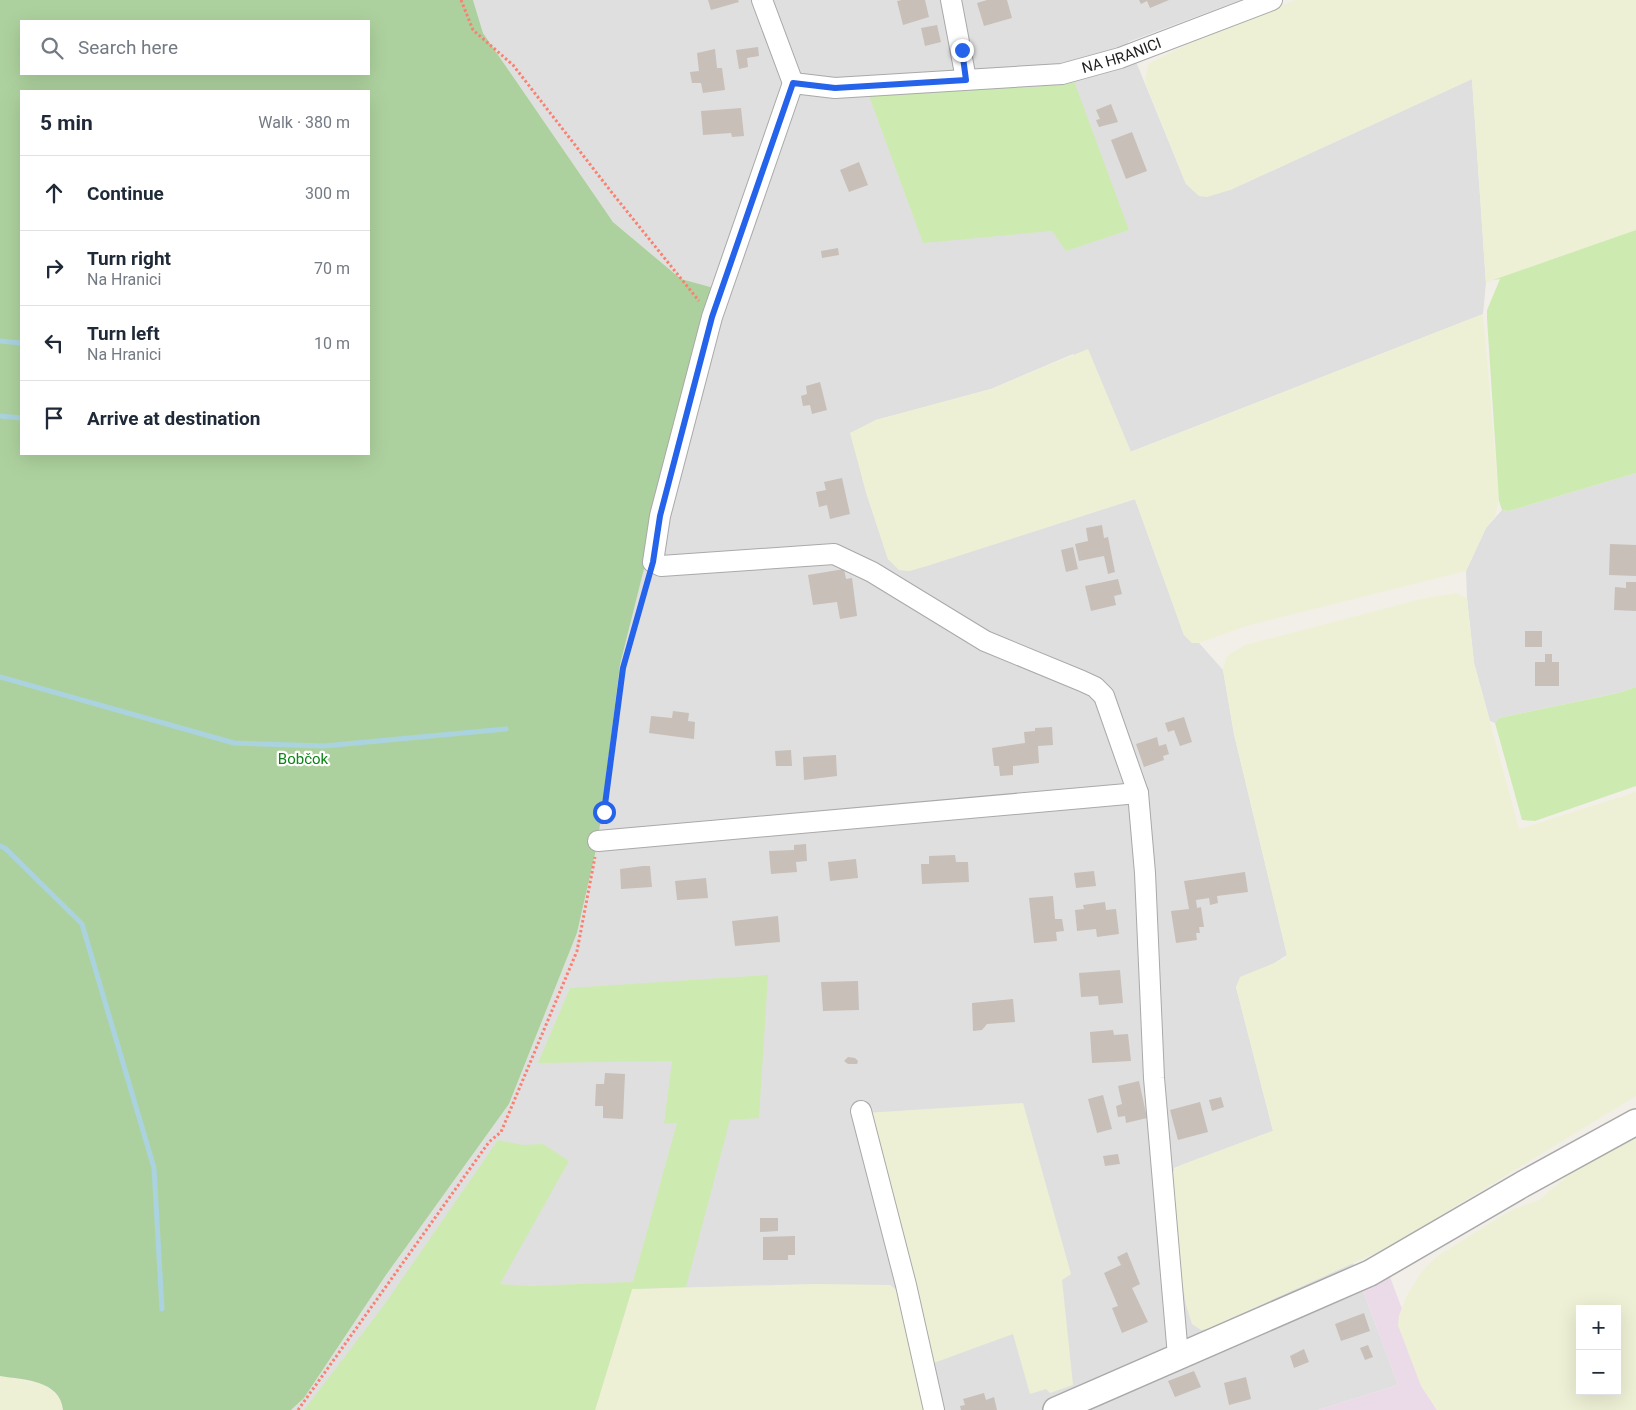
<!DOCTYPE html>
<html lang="en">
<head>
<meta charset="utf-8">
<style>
  :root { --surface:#fff; --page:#f2f2f3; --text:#1f2937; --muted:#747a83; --line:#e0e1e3 }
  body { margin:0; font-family:Roboto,sans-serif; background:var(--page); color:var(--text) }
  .controls { position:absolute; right:15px; bottom:15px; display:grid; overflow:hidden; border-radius:0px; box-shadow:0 5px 20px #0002 }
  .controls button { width:45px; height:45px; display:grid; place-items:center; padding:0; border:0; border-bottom:1px solid var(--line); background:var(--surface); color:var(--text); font:25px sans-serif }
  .stop { position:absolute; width:15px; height:15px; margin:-11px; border:4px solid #2563eb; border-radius:50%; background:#fff }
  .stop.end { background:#2563eb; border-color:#fff; box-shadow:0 1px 5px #0008 }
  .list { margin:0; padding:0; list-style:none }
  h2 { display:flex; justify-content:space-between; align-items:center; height:65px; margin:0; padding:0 20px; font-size:21px }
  h2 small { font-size:16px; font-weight:400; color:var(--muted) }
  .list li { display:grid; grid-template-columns:32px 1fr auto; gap:15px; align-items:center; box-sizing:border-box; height:75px; padding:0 20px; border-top:1px solid var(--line) }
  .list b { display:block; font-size:19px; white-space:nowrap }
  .list p { margin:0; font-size:16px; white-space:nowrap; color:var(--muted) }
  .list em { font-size:16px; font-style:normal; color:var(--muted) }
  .icon { flex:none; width:28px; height:28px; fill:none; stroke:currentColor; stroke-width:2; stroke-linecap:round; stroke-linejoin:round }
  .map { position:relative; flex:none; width:1636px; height:1410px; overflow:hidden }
  .search { position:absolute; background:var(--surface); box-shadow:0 5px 20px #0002; left:20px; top:20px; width:350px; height:55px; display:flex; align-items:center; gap:12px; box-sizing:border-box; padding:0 18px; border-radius:0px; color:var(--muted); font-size:19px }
  .panel { position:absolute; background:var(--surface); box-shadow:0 5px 20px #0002; left:20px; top:90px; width:350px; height:365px; border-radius:0px }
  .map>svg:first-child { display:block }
  .residential { fill:#e0dfdf }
  .industrial { fill:#ebdbe8 }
  .farmland { fill:#eef0d5; fill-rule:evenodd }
  .grass { fill:#cdebb0 }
  .forest { fill:#add19e; fill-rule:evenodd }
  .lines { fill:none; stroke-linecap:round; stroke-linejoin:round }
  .stream { stroke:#aad3df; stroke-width:5 }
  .building { fill:#c7bfb8 }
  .minor-casing { stroke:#a9a9a9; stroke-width:22 }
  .tertiary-casing { stroke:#a9a9a9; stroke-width:28 }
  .path { stroke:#fa8072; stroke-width:3; stroke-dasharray:2.5 2.5; stroke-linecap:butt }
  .minor { stroke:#fff; stroke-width:20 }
  .tertiary { stroke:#fff; stroke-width:25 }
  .route { stroke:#2563eb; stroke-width:6 }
  .labels { text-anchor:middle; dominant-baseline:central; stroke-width:4.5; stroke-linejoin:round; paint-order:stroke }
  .street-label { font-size:15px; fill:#222; stroke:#fff }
  .park-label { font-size:15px; fill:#0c8416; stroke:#fff }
</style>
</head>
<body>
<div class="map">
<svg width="1636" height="1410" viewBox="0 0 1636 1410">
  <rect width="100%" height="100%" fill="#f2efe9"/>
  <g class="residential">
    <polygon points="473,0 1241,0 1128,42 1186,184 1230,190 1472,79 1486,283 1483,314 1130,452 1073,354 991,389 876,420 851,433 866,492 888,559 909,571 1135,499 1184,635 1192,643 1199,643 1223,670 1234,734 1287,955 1236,987 1273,1131 1174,1168 1207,1329 1353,1263 1398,1385 1318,1410 291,1410 304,1398 386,1275 509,1104 577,933 598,841 620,665 713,288 681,279 613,222 483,33"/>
    <polygon points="1636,473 1636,687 1618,693 1499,718 1495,723 1490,721 1474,663 1467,598 1466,571 1486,528 1502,510 1509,511"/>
  </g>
  <polygon class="industrial" points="1390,1277 1402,1309 1399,1316 1434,1406 1437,1410 1318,1410 1398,1385 1363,1290"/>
  <g class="farmland">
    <polygon points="1295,0 1636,0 1636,230 1486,283 1472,79 1230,190 1207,197 1199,196 1186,184 1145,82 1148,64 1186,45"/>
    <polygon points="1483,314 1499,499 1495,516 1486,528 1466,571 1246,626 1199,643 1192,643 1184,635 1135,499 927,566 909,571 899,570 888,559 866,492 850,433 876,420 991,389 1088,349 1131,452"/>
    <polygon points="1456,593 1467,598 1474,663 1519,829 1636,792 1636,1096 1391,1246 1207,1329 1201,1330 1192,1324 1186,1305 1180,1268 1172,1172 1181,1165 1273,1131 1236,987 1240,977 1284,959 1287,955 1234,734 1223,670 1225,661 1228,655 1245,645 1425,598"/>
    <polygon points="1023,1103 1071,1274 1062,1280 1073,1385 1050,1393 1046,1389 1030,1394 1013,1334 928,1365 866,1113"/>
    <path d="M 1636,1137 L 1636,1410 L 1437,1410 L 1421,1386 L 1398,1325 L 1399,1316 L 1406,1297 L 1421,1272 L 1436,1257 L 1498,1218 L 1514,1209 L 1539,1200 L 1580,1165 ZM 1580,1309 L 1617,1309 L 1617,1391 L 1580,1391 Z"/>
    <polygon points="814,1284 890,1285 898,1291 927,1410 595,1410 632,1289"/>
    <polygon points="0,1376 43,1384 59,1396 63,1410 0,1410"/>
  </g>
  <g class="grass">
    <polygon points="1074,81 1129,230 1066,251 1052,231 923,243 868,93 1035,87"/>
    <polygon points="1636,230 1636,473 1509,511 1502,510 1499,501 1487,319 1487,310 1500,279 1493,280"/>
    <polygon points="1636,687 1636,786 1535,821 1522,820 1495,723 1499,718 1618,693"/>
    <polygon points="768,975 759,1118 730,1120 686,1287 632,1289 595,1410 304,1410 384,1305 498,1140 522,1145 543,1144 569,1161 500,1284 527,1286 633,1282 677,1123 664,1124 672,1061 538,1063 570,988"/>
  </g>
  <path class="forest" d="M 0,0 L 473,0 L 483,33 L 613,222 L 681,279 L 714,288 L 620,665 L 598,841 L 577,933 L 509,1104 L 386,1275 L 304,1398 L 291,1410 L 63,1410 C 60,1380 24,1380 0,1376 ZM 21,21 L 369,21 L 369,74 L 21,74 ZM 21,91 L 369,91 L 369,454 L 21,454 Z"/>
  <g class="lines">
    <g class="stream">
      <polyline points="0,341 21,343"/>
      <polyline points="0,416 21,418"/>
      <polyline points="0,677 234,743 324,746 506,729"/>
      <polyline points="0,846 5,848 82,924 154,1168 162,1309"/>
    </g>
  </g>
  <g class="building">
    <polygon points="708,0 738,0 739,2 711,10"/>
    <polygon points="902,0 925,0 929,17 903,25 897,1"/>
    <polygon points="987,0 1007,0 1012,18 984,26 977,3"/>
    <polygon points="1139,0 1169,0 1150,8 1147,1 1141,4"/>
    <polygon points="937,25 941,42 925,46 921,28"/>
    <polygon points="758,47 759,56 747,58 748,67 739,69 736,50"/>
    <polygon points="715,49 717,68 722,68 725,90 703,93 701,83 692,83 690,72 699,71 697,53"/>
    <polygon points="1111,104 1118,122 1099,127 1096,120 1100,119 1096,110"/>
    <polygon points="741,108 744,136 732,137 731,133 703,135 701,111"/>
    <polygon points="1132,132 1147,171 1126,179 1111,140"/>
    <polygon points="859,162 868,185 849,192 840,170"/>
    <polygon points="838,248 839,255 822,258 821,251"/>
    <polygon points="820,382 827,410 812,414 810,405 803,406 801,396 807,394 806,386"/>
    <polygon points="842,478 850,514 830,519 827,505 819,507 816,492 826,490 824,482"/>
    <polygon points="1102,525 1104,538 1108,537 1115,572 1108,574 1104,556 1079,561 1075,544 1088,541 1086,528"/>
    <polygon points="1610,544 1636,545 1636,576 1609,575"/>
    <polygon points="1073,547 1078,569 1066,572 1061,550"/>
    <polygon points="844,569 846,579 852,578 857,616 840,619 837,602 813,605 808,575"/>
    <polygon points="1118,579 1122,594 1114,596 1116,605 1091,611 1085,586"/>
    <polygon points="1626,582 1636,582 1636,611 1614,610 1615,587 1626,588"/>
    <rect x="1525" y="631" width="17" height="16"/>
    <polygon points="1545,654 1552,654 1552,662 1559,662 1559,686 1535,686 1535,662 1545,662"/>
    <polygon points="673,711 689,713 688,721 695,722 694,739 649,733 651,716 672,718"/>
    <polygon points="1184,717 1192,742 1180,746 1174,730 1168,732 1165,723"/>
    <polygon points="1052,727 1053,745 1038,746 1039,763 1013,766 1013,775 1000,776 999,766 994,766 992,748 1025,743 1024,732 1035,731 1035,728"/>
    <polygon points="1157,737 1159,746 1166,744 1169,754 1163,756 1164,760 1144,767 1136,744"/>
    <polygon points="791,750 792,766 776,766 775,751"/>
    <polygon points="836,755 837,776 804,780 803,757"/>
    <polygon points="806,844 807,861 796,862 797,872 771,874 769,851 794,850 794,845"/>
    <polygon points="955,855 956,862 968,862 969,882 922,884 921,864 929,864 929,856"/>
    <polygon points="856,859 858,878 830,881 828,862"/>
    <polygon points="643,866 650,866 652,887 621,889 620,869"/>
    <polygon points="1094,871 1096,886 1076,888 1074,873"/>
    <polygon points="1245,872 1248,892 1217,896 1218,903 1210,905 1209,898 1196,900 1197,908 1201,907 1204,927 1199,927 1200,933 1196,933 1197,940 1176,943 1171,911 1189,909 1184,881"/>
    <polygon points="706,878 708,898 677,900 675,881"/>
    <polygon points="1053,896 1055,919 1062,919 1064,931 1056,932 1057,941 1034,943 1029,898"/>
    <polygon points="1105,902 1106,910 1116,909 1119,934 1097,937 1096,929 1077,931 1075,910 1084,909 1083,905"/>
    <polygon points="778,916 780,942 735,946 732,921"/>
    <polygon points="1120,970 1123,1003 1099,1005 1098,996 1081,997 1079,973"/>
    <polygon points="858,981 859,1010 823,1011 821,982"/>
    <polygon points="1013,999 1015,1022 987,1024 982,1030 973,1031 972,1003"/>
    <polygon points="1113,1030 1114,1035 1128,1034 1131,1061 1092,1063 1090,1032"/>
    <polygon points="848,1057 855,1058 858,1061 857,1064 848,1064 844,1061"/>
    <polygon points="605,1073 625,1074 623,1119 603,1118 603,1106 595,1106 596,1084 604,1084"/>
    <polygon points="1139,1081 1147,1118 1126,1123 1125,1116 1118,1117 1116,1106 1122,1104 1118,1086"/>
    <polygon points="1103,1095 1112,1129 1097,1133 1088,1099"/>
    <polygon points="1221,1097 1224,1107 1212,1111 1209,1100"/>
    <polygon points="1200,1102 1208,1132 1178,1140 1170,1110"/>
    <polygon points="1118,1154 1120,1164 1105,1166 1103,1156"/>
    <polygon points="760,1218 778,1218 778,1231 760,1232"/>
    <polygon points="795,1236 795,1255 788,1255 788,1260 763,1260 763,1237"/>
    <polygon points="1127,1252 1140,1284 1132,1288 1148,1322 1122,1333 1112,1308 1118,1306 1104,1273 1121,1265 1117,1257"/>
    <polygon points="1364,1313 1370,1331 1341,1341 1335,1324"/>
    <polygon points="1368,1345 1373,1357 1365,1360 1360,1348"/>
    <polygon points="1304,1349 1309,1362 1294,1368 1290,1356"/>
    <polygon points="1194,1371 1201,1387 1175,1397 1168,1381"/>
    <polygon points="1246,1377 1251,1399 1229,1405 1224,1383"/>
    <polygon points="984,1393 986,1400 994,1397 997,1410 961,1410 960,1406 965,1405 963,1399"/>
  </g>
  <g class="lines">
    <g class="minor-casing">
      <g id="minor">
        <polyline points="762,0 793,83"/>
        <polyline points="951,0 966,79"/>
        <polyline points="793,83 712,317 660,516 653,562 661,566 834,554 872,572 985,641 1082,681 1095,687 1104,696 1138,793 1145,873 1154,1078 1178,1356"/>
        <path id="s1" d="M 793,83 L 835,88 L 1062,74 L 1120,58 L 1272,0"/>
        <polyline points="598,841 1138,793"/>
        <polyline points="861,1111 906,1285 934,1410"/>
      </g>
    </g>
    <g class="tertiary-casing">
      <polyline id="tertiary" points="1056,1410 1370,1273 1523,1184 1636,1122"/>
    </g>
    <g class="path">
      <polyline points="461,0 473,30 513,65 613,194 699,301"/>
      <polyline points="601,824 623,668 649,578"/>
      <polyline points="298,1410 489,1142 501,1132 577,951 595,857"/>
    </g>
    <use href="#minor" class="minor"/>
    <use href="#tertiary" class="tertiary"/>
  </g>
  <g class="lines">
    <polyline class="route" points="604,812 623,668 653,562 660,516 712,317 793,83 835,88 966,80 962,50"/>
  </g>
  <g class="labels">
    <g class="street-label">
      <text stroke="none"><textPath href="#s1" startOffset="332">NA HRANICI</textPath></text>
    </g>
    <g class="park-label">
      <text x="303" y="759">Bobčok</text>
    </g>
  </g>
</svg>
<div class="controls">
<button>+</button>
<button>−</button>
</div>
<div class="stop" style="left:604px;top:812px"></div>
<div class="stop end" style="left:962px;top:50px"></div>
<div class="search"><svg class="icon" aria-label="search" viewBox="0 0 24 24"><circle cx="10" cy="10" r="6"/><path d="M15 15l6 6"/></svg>Search here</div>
<section class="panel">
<h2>5 min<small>Walk · 380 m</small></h2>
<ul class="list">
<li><svg class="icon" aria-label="ahead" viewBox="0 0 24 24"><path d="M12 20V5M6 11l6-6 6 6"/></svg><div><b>Continue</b></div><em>300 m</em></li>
<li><svg class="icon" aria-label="right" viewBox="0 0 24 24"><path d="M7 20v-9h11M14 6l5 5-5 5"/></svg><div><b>Turn right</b><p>Na Hranici</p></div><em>70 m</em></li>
<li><svg class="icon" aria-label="left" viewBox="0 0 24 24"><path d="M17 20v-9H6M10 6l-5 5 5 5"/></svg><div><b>Turn left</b><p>Na Hranici</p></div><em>10 m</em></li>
<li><svg class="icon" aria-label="arrive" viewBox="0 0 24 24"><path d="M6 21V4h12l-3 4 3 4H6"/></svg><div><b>Arrive at destination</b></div></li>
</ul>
</section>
</div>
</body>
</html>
